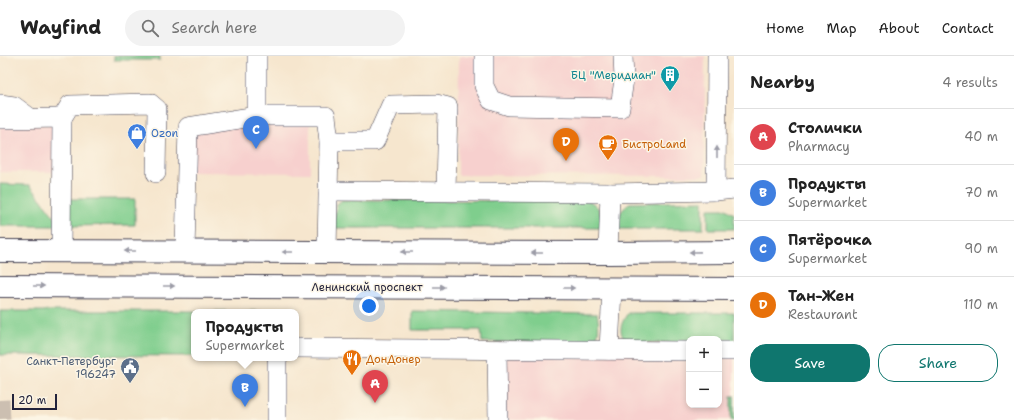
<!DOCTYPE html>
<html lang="en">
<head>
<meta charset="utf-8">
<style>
  :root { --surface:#fff; --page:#f2f2f2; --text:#222; --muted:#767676; --line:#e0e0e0; --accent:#0f766e }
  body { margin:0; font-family:"Shantell Sans",sans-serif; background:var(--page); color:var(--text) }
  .controls { position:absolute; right:12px; bottom:12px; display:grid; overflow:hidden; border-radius:8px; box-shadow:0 2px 6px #0003 }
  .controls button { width:36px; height:36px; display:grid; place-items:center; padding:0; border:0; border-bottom:1px solid var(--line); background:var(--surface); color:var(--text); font:20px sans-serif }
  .scale { position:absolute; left:12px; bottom:10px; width:45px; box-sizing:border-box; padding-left:4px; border:2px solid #22223b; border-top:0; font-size:11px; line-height:14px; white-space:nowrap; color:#22223b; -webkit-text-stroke:3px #fcf5e5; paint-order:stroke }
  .you { position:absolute; left:369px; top:250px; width:14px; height:14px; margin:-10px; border:3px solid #fff; border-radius:50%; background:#1a73e8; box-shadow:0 0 0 6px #1a73e833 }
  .badge { display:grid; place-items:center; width:26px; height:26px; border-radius:50%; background:var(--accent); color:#fff; font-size:13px; font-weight:700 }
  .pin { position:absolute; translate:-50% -33px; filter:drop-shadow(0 1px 2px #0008) }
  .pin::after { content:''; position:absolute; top:21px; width:14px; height:12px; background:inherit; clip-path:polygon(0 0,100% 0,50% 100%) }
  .popup { position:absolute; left:191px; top:253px; width:108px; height:52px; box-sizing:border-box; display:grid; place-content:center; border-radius:8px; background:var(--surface); filter:drop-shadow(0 1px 3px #0005); font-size:13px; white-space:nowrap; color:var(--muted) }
  .popup b { font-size:15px; color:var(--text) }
  .popup::after { content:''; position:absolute; left:50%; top:100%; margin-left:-8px; border:8px solid transparent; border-top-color:var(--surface) }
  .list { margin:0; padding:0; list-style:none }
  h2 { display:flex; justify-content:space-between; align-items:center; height:52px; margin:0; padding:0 16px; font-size:17px }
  h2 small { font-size:13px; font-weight:400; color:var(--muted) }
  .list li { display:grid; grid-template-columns:26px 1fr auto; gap:12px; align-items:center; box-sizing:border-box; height:56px; padding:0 16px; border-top:1px solid var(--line) }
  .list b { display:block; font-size:15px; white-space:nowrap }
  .list p { margin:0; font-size:13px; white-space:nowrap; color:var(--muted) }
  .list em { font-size:13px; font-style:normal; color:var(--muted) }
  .actions { display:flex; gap:8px; padding:12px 16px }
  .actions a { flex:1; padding:9px 0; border:1px solid var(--accent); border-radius:16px; text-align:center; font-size:14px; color:var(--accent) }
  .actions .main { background:var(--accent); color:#fff }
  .icon { flex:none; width:22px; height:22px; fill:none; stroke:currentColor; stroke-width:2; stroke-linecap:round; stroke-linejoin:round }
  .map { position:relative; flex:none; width:734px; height:364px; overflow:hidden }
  header { display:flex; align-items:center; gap:24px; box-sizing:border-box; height:56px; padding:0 20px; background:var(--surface); border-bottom:1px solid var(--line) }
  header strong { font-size:19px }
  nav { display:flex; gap:22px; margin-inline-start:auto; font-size:14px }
  .search { width:280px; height:36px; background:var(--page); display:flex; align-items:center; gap:10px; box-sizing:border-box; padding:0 14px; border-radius:22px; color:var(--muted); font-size:15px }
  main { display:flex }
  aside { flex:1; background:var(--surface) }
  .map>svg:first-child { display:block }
  .built { fill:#f7d0ce }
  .green { fill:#7fce8d; stroke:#507864 }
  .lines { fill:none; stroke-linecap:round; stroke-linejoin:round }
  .minor-tunnel { stroke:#ccbfb1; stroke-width:19; stroke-dasharray:19 10; stroke-linecap:butt }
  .minor-casing { stroke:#423f51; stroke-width:20 }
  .major-casing { stroke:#423f51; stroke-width:24 }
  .minor { stroke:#fff; stroke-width:19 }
  .major { stroke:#fff; stroke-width:22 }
  .oneway { fill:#9c9ca7 }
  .labels { text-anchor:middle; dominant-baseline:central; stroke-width:3; stroke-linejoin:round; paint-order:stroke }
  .culture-label { font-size:11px; fill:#0d838f; stroke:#fcf5e5; text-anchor:end }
  .shop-label { font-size:11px; fill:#366cbe; stroke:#fcf5e5; text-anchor:start }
  .food-label { font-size:11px; fill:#c56008; stroke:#fcf5e5; text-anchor:start }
  .street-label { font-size:11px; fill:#22223b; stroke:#fcf5e5 }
  .service-label { font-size:11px; fill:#4e5e75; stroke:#fcf5e5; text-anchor:end }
</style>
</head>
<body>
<header>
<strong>Wayfind</strong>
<div class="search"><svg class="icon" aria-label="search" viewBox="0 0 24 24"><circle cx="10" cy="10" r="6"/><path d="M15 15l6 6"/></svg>Search here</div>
<nav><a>Home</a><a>Map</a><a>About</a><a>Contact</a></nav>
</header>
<main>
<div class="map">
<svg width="734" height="364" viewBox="0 0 734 364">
  <rect width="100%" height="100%" fill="#fcf5e5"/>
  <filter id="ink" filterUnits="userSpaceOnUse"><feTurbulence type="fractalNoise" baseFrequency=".025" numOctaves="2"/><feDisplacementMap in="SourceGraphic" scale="8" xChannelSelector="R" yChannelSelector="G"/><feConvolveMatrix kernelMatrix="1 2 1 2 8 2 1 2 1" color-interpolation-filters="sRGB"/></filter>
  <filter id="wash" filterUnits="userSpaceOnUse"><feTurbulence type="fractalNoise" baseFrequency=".012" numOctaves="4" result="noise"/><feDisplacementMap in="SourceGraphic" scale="16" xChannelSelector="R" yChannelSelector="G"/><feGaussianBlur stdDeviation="0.9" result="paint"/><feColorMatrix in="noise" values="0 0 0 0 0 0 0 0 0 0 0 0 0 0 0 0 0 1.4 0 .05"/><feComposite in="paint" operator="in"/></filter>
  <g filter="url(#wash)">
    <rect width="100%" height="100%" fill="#f6e6ce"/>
    <g class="built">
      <polygon points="459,0 705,0 704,120 458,119"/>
      <polygon points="189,67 310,68 310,117 189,116"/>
      <polygon points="0,68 54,69 54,116 0,116"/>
      <polygon points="498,283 689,284 689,349 719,349 719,284 734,284 734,364 498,364"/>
    </g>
    <g class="green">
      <rect x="114" y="0" width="46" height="4"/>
      <polygon points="0,128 30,129 56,163 56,170 0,170"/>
      <polygon points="65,143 135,143 135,169 65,170"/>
      <path d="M 342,144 L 589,145 C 602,151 601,160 601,172 L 332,172 L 337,148 Z"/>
      <polygon points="703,145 703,173 618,173 620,157 629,147"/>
      <polygon points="708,153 726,153 734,158 734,173 708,173"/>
      <polygon points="0,255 269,255 269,256 194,256 194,300 0,299"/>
      <path d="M 412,255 L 597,258 C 599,266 600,279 594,286 L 482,286 L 481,274 L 412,274 Z"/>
      <path d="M 628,257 L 734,257 L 734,288 L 719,288 L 719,283 L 689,283 L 689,287 L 627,286 C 617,276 621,267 628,257 Z"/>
      <rect x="731" y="340" width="3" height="24"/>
    </g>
  </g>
  <g filter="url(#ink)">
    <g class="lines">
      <polyline class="minor-tunnel" points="0,344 1,364"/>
      <g class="minor-casing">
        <g id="minor">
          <polyline points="484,0 484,30 491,44 509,50 620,52 624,23 623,0"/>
          <polyline points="0,48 14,50 29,61"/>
          <polyline points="257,60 257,0"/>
          <polyline points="62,62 70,49 150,47 157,53 156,117"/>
          <polyline points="0,63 62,62 61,195"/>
          <polyline points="329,85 375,85 391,49 436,48 448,51 446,135"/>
          <polyline points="328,135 610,137 716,135 734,133"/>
          <polyline points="716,135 717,0"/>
          <polyline points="185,195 188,71 257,60 326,60 329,85 327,196"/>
          <polyline points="608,197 610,137"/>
          <polyline points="296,292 689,295"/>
          <polyline points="497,294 498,364"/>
          <polyline points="609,294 612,233"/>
          <polyline points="719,295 734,295"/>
          <polyline points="277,364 277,306 278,302"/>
        </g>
      </g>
      <g class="major-casing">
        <g id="major">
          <polyline points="0,195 608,197 734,196"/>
          <polyline points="0,230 734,233"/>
        </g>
      </g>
      <use href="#minor" class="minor"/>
      <use href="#major" class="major"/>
    </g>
    <defs><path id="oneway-solid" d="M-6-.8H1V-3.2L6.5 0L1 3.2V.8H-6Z"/></defs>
    <g class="oneway">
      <use href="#oneway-solid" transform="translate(717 96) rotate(-90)"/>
      <use href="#oneway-solid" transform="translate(130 195) rotate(-180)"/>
      <use href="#oneway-solid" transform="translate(288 196) rotate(180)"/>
      <use href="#oneway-solid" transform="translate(407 196) rotate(-180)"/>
      <use href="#oneway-solid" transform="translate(695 196) rotate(179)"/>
      <use href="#oneway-solid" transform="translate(537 197) rotate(-180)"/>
      <use href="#oneway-solid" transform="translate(39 230)"/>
      <use href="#oneway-solid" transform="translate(169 230)"/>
      <use href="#oneway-solid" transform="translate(439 231)"/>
      <use href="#oneway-solid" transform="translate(569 232)"/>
    </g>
  </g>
  <defs>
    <g id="building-pin" transform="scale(1)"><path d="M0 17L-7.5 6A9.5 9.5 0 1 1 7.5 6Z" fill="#0f9aa8" stroke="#fcf5e5"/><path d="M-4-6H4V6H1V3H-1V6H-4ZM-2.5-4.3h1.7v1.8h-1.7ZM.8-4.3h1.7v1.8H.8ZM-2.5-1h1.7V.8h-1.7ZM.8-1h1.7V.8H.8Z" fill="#fff"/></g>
    <g id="shop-pin" transform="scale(1)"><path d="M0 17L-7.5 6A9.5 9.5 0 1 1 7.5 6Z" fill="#3f7fe0" stroke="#fcf5e5"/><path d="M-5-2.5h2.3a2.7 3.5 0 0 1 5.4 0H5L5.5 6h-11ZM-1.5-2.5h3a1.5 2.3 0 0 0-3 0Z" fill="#fff"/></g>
    <g id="cafe-pin" transform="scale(1)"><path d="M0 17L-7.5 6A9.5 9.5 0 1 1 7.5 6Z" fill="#e8710a" stroke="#fcf5e5"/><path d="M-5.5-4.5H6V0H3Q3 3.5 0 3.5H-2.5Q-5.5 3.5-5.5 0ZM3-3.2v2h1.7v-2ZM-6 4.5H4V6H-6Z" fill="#fff"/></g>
    <g id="restaurant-pin" transform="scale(1)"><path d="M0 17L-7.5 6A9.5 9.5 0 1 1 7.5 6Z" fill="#e8710a" stroke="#fcf5e5"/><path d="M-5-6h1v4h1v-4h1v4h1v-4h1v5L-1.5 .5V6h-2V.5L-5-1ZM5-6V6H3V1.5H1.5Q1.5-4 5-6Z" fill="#fff"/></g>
    <g id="civic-pin" transform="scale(1)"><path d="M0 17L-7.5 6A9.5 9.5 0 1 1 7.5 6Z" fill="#5c6f8a" stroke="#fcf5e5"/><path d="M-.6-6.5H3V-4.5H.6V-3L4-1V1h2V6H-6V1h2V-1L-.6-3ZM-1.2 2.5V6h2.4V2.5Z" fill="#fff"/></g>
  </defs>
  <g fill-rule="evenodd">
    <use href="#building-pin" x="670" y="19"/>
    <use href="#shop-pin" x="137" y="77"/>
    <use href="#cafe-pin" x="608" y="88"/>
    <use href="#restaurant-pin" x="352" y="303"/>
    <use href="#civic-pin" x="130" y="311"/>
  </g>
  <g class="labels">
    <g class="culture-label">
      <text x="656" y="19">БЦ "Меридиан"</text>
    </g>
    <g class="shop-label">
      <text x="151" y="77">Ozon</text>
    </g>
    <g class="food-label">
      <text x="622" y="88">БистроLand</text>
      <text x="366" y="303">ДонДонер</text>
    </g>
    <g class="street-label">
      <text x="367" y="231">Ленинский проспект</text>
    </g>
    <g class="service-label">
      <text x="116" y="305">Санкт-Петербург<tspan x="116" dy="13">196247</tspan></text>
    </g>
  </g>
</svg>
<div class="controls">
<button>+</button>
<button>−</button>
</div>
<div class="scale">20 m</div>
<div class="you"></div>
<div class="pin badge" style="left:375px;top:347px;background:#e0444e">A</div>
<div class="pin badge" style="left:245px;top:351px;background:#3f7fe0">B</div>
<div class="popup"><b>Продукты</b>Supermarket</div>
<div class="pin badge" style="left:256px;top:93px;background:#3f7fe0">C</div>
<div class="pin badge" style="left:566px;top:105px;background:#e8710a">D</div>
</div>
<aside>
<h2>Nearby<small>4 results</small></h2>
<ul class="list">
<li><span class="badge" style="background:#e0444e">A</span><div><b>Столички</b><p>Pharmacy</p></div><em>40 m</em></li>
<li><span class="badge" style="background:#3f7fe0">B</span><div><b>Продукты</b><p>Supermarket</p></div><em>70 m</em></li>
<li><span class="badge" style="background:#3f7fe0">C</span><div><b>Пятёрочка</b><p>Supermarket</p></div><em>90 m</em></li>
<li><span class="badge" style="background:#e8710a">D</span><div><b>Тан-Жен</b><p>Restaurant</p></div><em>110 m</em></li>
</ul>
<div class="actions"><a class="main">Save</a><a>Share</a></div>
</aside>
</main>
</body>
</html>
